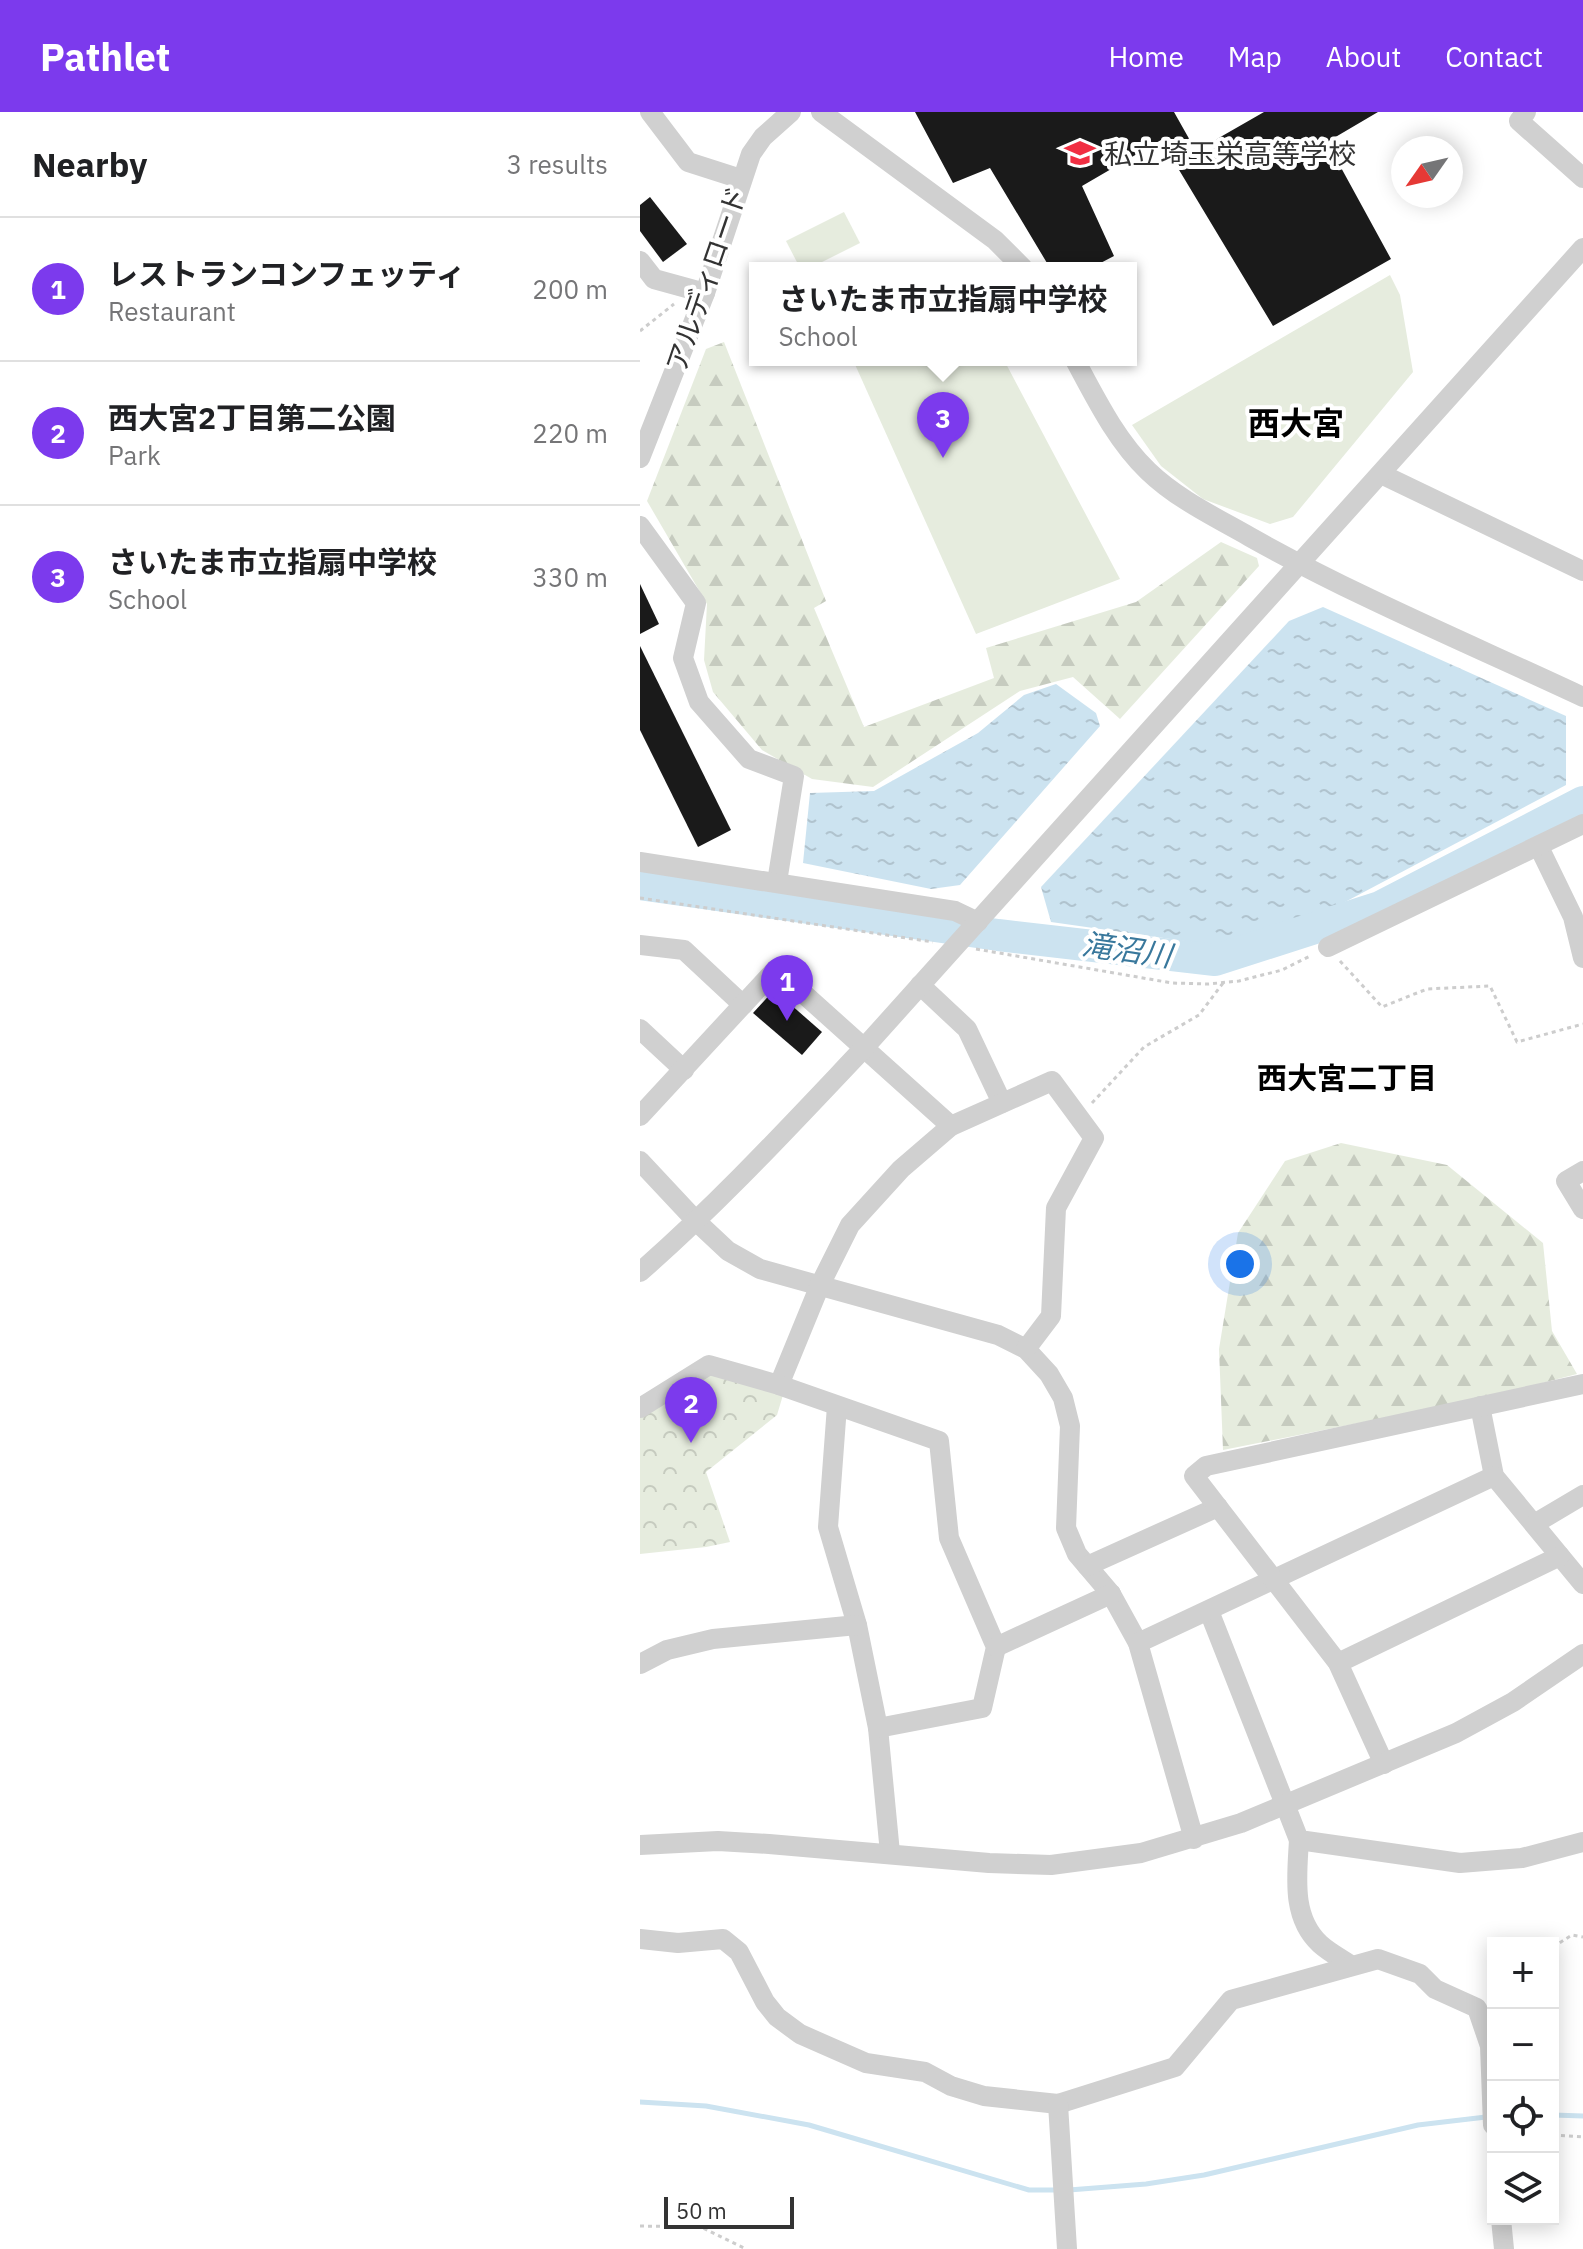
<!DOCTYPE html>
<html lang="en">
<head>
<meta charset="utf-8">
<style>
  :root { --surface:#fff; --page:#f2f2f2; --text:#202124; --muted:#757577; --line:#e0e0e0; --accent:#7c3aed }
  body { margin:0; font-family:"IBM Plex Sans","Noto Sans JP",sans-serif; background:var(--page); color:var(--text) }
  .controls { position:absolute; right:24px; bottom:24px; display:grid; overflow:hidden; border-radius:0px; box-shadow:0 4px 20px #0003 }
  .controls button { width:72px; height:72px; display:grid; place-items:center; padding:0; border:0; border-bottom:2px solid var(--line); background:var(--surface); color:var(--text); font:40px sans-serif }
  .compass { position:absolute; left:751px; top:24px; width:72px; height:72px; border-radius:50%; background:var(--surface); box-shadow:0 4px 20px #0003; rotate:236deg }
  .scale { position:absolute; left:24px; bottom:20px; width:130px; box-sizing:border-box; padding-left:8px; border:4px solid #333; border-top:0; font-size:22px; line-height:28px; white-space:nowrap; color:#333; -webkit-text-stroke:6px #fff; paint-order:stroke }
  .you { position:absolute; left:600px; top:1152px; width:28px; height:28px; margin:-20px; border:6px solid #fff; border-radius:50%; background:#1a73e8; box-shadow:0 0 0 12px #1a73e833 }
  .badge { display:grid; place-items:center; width:52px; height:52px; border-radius:50%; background:var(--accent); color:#fff; font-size:26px; font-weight:700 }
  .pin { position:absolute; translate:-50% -66px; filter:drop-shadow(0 2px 4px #0008) }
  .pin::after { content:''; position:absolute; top:42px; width:28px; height:24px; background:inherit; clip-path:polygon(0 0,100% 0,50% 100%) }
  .popup { position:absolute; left:109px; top:150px; width:388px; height:104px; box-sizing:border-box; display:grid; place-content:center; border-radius:0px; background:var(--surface); filter:drop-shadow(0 2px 6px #0005); font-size:26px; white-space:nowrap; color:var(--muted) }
  .popup b { font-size:30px; color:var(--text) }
  .popup::after { content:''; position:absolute; left:50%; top:100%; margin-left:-16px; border:16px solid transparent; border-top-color:var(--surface) }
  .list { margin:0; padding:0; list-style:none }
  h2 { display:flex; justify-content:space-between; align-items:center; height:104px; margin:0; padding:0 32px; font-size:34px }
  h2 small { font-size:26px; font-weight:400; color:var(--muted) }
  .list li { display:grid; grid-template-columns:52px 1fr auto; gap:24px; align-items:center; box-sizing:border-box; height:144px; padding:0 32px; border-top:2px solid var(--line) }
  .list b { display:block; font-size:30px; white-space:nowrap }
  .list p { margin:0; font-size:26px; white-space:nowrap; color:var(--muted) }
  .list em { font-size:26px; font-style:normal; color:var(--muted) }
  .icon { flex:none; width:44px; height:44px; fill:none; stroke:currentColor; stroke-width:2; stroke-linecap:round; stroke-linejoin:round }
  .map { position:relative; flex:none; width:943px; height:2137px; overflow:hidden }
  header { display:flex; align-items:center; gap:48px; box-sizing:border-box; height:112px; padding:0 40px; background:var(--accent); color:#fff }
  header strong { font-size:38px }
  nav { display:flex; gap:44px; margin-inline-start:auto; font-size:28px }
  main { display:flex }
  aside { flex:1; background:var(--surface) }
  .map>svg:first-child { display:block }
  .forest { fill:url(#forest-firs) }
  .park { fill:url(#park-crowns) }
  .pitch { fill:#e6ecde }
  .water { fill:url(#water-ripples) }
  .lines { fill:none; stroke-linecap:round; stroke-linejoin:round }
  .stream { stroke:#cce3f0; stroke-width:5 }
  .river { stroke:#cce3f0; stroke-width:32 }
  .building { fill:#1a1a1a }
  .path { stroke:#cdcdcd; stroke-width:3; stroke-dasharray:4 4; stroke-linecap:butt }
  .minor { stroke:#d0d0d0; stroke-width:20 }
  .labels { text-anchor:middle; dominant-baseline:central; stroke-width:8; stroke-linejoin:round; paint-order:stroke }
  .poi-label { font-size:28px; fill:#333; stroke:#fff; text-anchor:start }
  .street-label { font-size:28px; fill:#333; stroke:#fff }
  .water-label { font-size:30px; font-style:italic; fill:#39789c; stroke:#fff }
  .neighbourhood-label { font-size:30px; font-weight:bold; fill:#000; stroke:#fff }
  .quarter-label { font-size:32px; font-weight:bold; fill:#000; stroke:#fff }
</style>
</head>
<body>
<header>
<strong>Pathlet</strong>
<nav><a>Home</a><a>Map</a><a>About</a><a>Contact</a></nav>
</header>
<main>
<aside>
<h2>Nearby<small>3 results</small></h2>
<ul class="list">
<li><span class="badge">1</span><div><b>レストランコンフェッティ</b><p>Restaurant</p></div><em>200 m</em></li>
<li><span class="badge">2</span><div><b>西大宮2丁目第二公園</b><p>Park</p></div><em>220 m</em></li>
<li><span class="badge">3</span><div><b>さいたま市立指扇中学校</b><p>School</p></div><em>330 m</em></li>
</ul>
</aside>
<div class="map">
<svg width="943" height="2137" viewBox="0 0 943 2137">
  <defs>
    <pattern id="forest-firs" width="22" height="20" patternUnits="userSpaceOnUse" patternTransform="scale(2)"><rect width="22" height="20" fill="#e6ecde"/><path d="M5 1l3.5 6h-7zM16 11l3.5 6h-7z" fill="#c6cbbf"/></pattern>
    <pattern id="park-crowns" width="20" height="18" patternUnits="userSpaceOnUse" patternTransform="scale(2)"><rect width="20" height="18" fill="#e6ecde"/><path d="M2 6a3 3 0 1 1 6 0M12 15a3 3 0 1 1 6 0" fill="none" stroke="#c6cbbf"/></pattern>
    <pattern id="water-ripples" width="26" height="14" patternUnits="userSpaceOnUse" patternTransform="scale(2)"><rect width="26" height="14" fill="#cce3f0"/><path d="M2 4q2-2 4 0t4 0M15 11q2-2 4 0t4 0" fill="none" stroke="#b0c3ce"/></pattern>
  </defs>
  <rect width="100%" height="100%" fill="#fff"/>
  <g class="forest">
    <polygon points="84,230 186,489 174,496 224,615 354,566 346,536 496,490 581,430 617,446 619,454 480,607 433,565 380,579 233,675 172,667 122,638 73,580 64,548 67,492 7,389 66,237"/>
    <polygon points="701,1031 807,1053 903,1131 912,1219 937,1262 849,1285 583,1338 579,1237 598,1121 645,1049"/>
  </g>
  <polygon class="park" points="70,1258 143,1283 137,1303 66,1360 90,1430 66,1435 0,1442 0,1302"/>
  <g class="pitch">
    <polygon points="204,100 220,131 170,156 160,156 146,129"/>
    <polygon points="750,163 760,183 773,260 653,405 630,412 563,387 521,354 492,313"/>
    <polygon points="213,248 364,248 480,467 336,522"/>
  </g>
  <g class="water">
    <polygon points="683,495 926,604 926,673 671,808 573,833 411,810 401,775 649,509"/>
    <polygon points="416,572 456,601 460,614 320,773 291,777 163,751 170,681 234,679 338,621 384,583"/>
  </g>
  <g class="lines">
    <g class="stream">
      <polyline points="0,1990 66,1994 169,2013 389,2078 419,2078"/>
      <polyline points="913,2003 943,2004"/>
      <polyline points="429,2078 506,2072 564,2063 778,2013 846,2005"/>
    </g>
    <polyline class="river" points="0,772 358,823 575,848 740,795 943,690"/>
  </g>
  <g class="building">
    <polygon points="275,0 534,0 556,39 624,0 738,0 687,30 751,147 633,214 521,28 442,74 474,144 451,156 410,156 350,56 313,71"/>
    <polygon points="10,85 47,132 23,150 0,119 0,93"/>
    <polygon points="0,472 19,512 0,522"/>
    <polygon points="0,534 91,718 58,735 0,618"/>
    <polygon points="134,878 182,920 162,943 113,901"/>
  </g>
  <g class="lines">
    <g class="path">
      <polyline points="0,219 34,192"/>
      <polyline points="0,786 293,830"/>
      <polyline points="336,837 532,871 568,872 599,869 642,858 672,843"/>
      <polyline points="700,849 742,895 787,877 850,874 877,930 943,912"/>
      <polyline points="452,991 504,935 559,903 583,871"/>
      <polyline points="913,1835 932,1823 943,1825"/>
      <polyline points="913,2023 943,2025"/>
      <polyline points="0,2114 61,2115 106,2137"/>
    </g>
    <g class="minor">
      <polyline points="10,0 48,50 101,67"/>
      <polyline points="181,0 355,128 383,156"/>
      <polyline points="886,0 879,9 943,66"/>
      <polyline points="0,149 14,167 65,181"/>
      <path d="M 435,248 C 456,287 476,328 508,359 C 537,387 575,405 610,425 C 717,485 832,533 943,585"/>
      <polyline points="0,346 65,181 111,42 123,25 151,0"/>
      <polyline points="741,362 943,459"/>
      <polyline points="0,414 56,491 43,546 59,590 109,647 154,664 137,770"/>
      <polyline points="899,735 933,805 943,846"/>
      <polyline points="0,750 315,799 338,810"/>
      <polyline points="0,833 44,838 103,893"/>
      <polyline points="688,835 943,712"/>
      <polyline points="280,873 327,917 362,991"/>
      <polyline points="0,917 44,958"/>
      <polyline points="0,1004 136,857 311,1014"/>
      <polyline points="0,1049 57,1110 88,1139 120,1157 358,1223 386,1237 409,1262 423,1286 430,1314 426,1416 437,1442 471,1482 498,1531 554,1727"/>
      <polyline points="943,1059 926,1069 943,1097"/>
      <path d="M 0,1160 C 79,1091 150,1014 223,937 L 943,136"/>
      <polyline points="139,1273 180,1173 210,1113 261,1057 311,1014 412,969 454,1026 416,1096 411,1204 386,1237"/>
      <polyline points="197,1294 188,1415 217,1513 238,1616 250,1741"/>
      <polyline points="840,1294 854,1364 943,1472"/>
      <polyline points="0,1296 69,1253 139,1273 299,1329 309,1426 356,1535 342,1596 238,1616"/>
      <polyline points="894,1412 943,1383"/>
      <polyline points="447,1454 578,1395"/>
      <polyline points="569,1499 659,1728 820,1751 882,1746 943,1730"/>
      <polyline points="498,1531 854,1364"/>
      <polyline points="356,1535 471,1482"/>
      <polyline points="698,1551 920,1444"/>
      <polyline points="0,1552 27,1538 73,1527 217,1513"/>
      <polyline points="744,1652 698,1551 554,1364 566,1354 943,1272"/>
      <path d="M 659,1728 C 657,1764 651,1805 680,1832 C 690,1841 702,1847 712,1854"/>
      <polyline points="0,1733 78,1729 129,1732 349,1751 411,1753 501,1741 601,1711 816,1621 873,1590 943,1542"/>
      <polyline points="0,1827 38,1831 83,1827 99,1840 125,1890 137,1905 160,1922 226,1951 285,1960 311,1974 344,1984 418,1992 535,1955 591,1888 738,1847 780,1862 795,1877 837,1896 850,1934 853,2013"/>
      <polyline points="418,1992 427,2137"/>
      <polyline points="861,2107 864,2137"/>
    </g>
  </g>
  <defs>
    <g id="school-bare" transform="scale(2.4)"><path d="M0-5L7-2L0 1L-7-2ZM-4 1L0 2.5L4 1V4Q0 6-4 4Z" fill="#f12e42" stroke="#fff" stroke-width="2.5" paint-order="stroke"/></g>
  </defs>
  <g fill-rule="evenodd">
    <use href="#school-bare" x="440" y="41"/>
  </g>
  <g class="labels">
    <g class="poi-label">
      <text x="464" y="41">私立埼玉栄高等学校</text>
    </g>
    <g class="street-label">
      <text transform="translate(66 167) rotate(-71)">アルディロード</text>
    </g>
    <g class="water-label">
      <text transform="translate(487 837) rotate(8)">滝沼川</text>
    </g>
    <g class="neighbourhood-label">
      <text x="707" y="965">西大宮二丁目</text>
    </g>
    <g class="quarter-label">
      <text x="656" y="311">西大宮</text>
    </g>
  </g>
</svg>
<div class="controls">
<button>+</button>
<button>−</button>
<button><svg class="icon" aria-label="locate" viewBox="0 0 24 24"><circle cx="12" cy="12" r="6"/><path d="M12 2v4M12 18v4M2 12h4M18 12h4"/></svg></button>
<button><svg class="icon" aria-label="layers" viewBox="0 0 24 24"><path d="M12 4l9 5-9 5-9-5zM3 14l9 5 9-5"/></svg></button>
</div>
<svg class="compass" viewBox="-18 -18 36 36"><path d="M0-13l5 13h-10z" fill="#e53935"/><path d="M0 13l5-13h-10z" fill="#757577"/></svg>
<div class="scale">50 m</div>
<div class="you"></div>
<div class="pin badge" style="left:147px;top:909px">1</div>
<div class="pin badge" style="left:51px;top:1331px">2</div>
<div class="pin badge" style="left:303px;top:346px">3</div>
<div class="popup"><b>さいたま市立指扇中学校</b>School</div>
</div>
</main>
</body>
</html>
